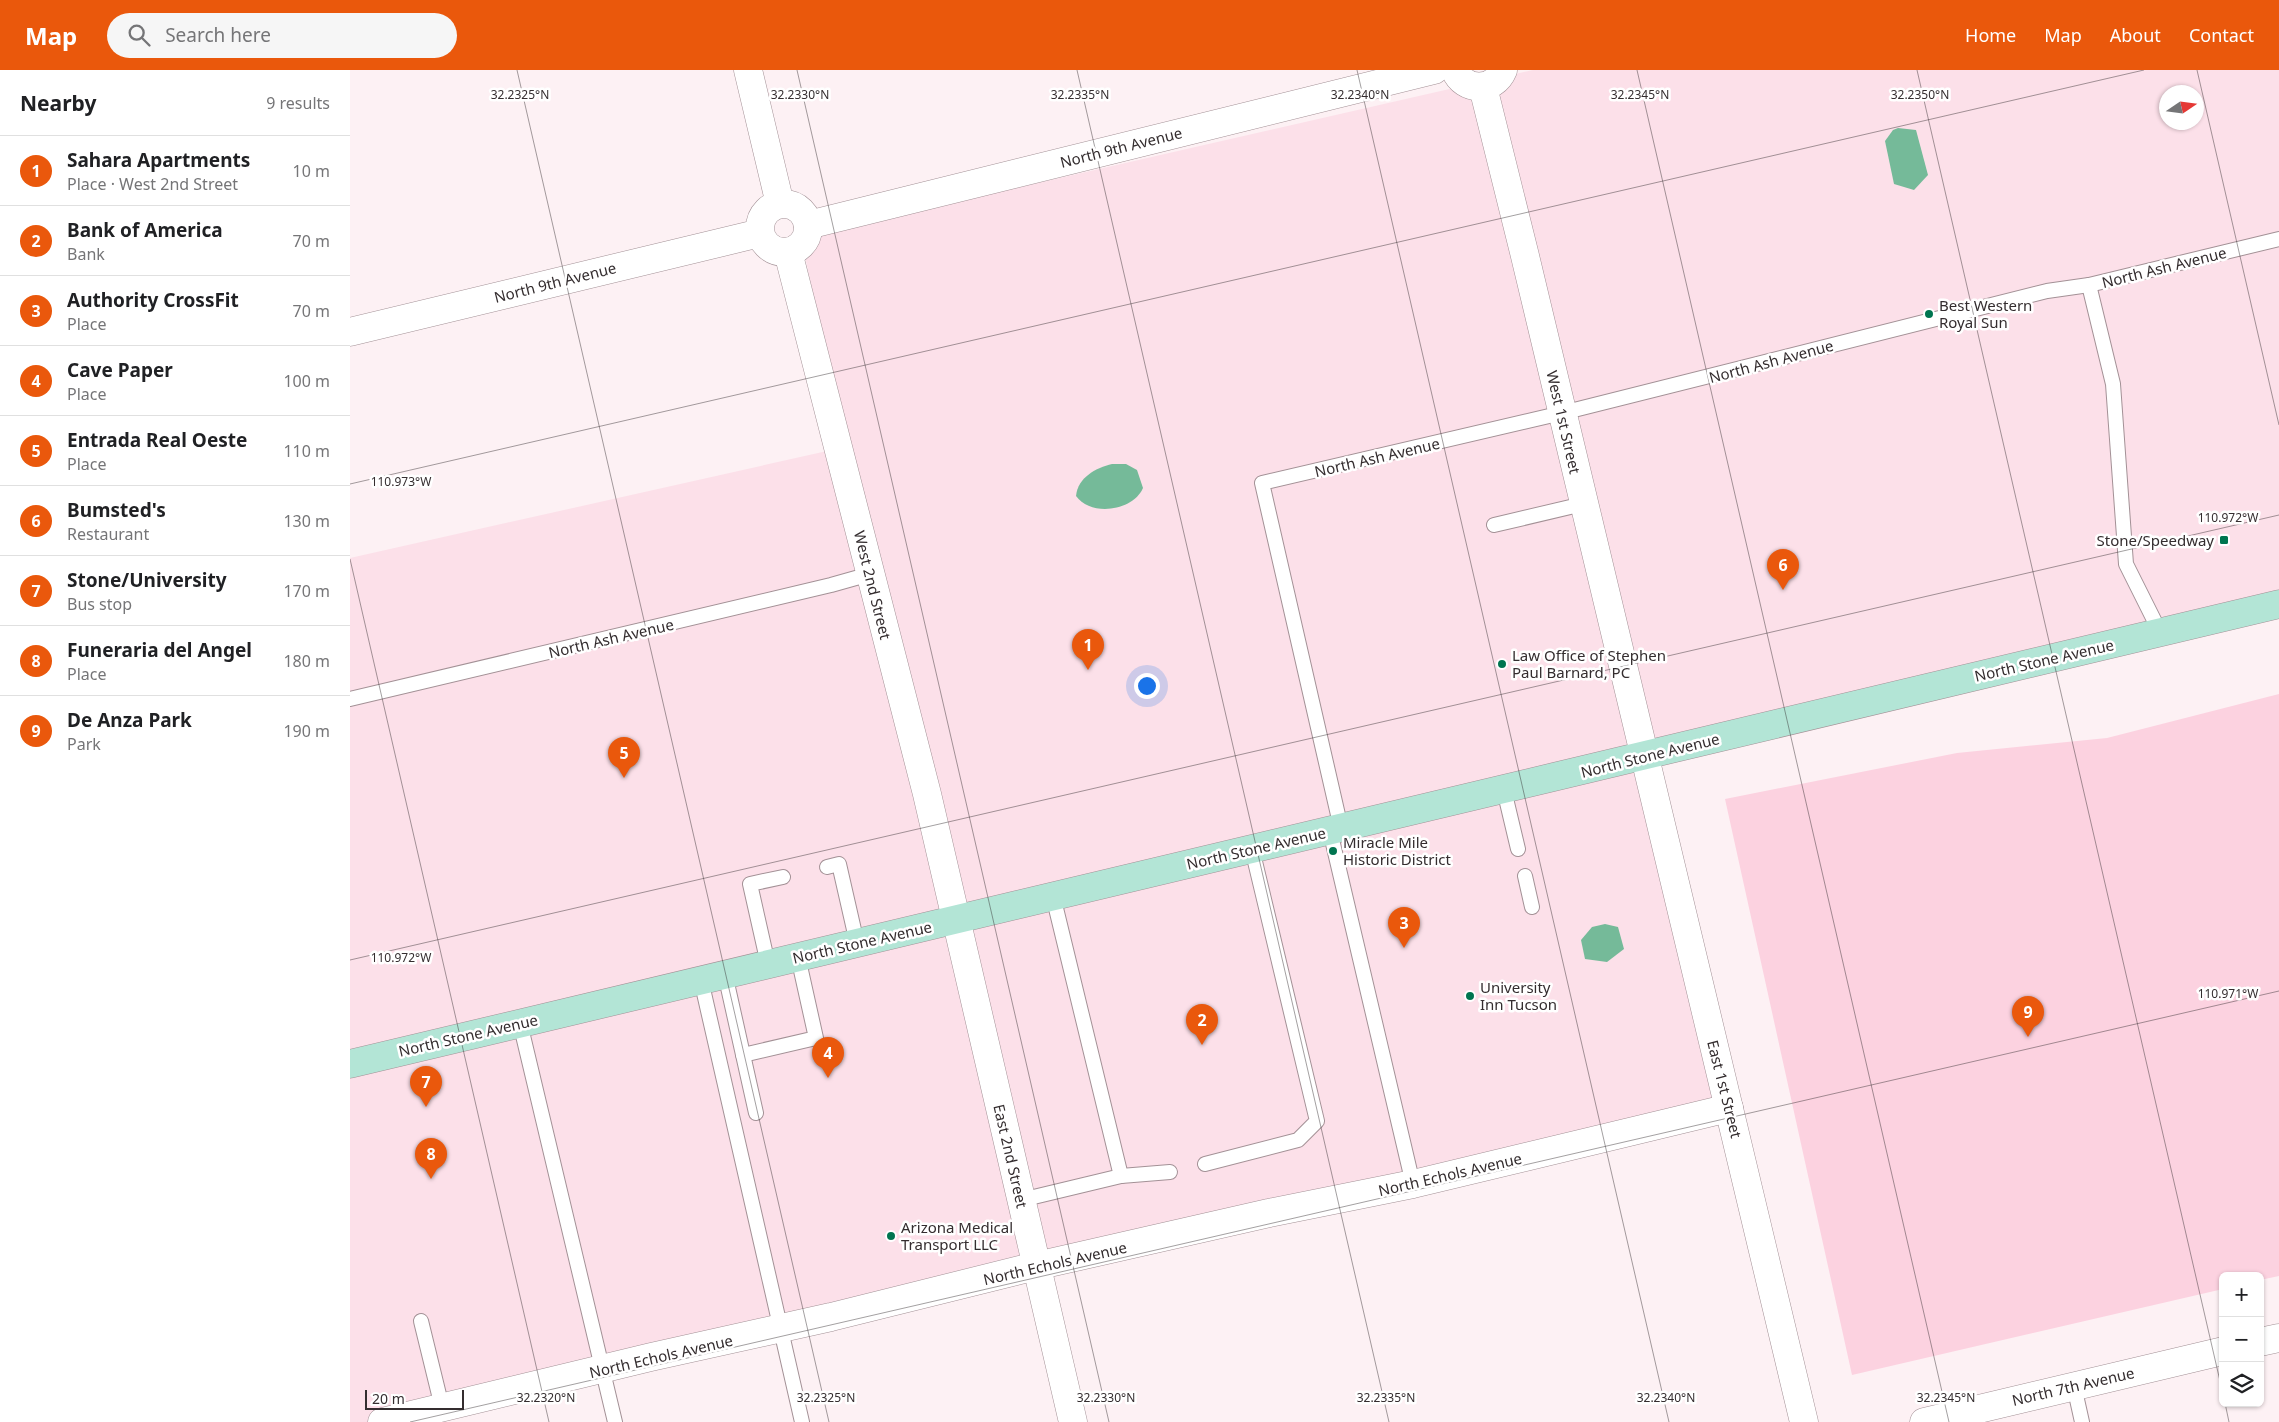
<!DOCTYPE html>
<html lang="en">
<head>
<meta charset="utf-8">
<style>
  :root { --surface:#fff; --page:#f6f6f6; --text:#202124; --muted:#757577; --line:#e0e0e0; --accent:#ea580c }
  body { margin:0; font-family:"Noto Sans",sans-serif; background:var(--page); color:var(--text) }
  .controls { position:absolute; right:15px; bottom:15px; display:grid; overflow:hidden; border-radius:8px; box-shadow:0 1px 4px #0004 }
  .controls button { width:45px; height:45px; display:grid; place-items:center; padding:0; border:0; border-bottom:1px solid var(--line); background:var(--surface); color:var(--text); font:25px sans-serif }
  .compass { position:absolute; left:1809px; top:15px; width:45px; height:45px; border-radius:50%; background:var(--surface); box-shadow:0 1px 4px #0004; rotate:77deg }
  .scale { position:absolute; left:15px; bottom:12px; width:99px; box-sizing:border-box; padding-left:5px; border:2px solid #342d2f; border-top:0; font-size:14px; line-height:18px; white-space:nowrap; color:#342d2f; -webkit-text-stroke:4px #fff; paint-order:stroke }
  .you { position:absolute; left:796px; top:615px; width:18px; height:18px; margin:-12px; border:4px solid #fff; border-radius:50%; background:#1a73e8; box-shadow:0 0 0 8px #1a73e833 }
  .badge { display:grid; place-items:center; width:32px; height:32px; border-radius:50%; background:var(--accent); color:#fff; font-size:16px; font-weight:700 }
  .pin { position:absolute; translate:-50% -41px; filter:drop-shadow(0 1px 2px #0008) }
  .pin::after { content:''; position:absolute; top:26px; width:18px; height:15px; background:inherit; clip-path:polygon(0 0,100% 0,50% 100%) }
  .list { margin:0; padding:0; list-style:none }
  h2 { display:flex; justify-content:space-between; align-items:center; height:65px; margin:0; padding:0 20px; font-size:21px }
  h2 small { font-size:16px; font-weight:400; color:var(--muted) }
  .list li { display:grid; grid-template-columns:32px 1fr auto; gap:15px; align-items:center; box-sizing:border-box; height:70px; padding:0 20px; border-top:1px solid var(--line) }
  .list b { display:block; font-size:19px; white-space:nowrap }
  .list p { margin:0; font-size:16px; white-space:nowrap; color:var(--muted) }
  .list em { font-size:16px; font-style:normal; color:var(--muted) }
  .icon { flex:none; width:28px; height:28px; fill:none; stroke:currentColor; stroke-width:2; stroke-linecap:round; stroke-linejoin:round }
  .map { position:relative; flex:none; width:1929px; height:1352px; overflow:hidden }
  header { display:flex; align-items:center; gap:30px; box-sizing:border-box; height:70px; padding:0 25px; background:var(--accent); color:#fff }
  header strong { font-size:24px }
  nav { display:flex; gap:28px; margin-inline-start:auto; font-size:18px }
  .search { width:350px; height:45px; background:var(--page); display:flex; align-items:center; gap:12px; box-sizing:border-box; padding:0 18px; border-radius:28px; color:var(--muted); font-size:19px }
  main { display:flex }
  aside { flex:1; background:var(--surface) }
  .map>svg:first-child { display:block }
  .built { fill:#fce0e9; fill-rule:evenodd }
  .green { fill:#fcd2e0 }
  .water { fill:#75ba99 }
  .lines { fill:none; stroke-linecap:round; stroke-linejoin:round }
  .lane-casing { stroke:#a39196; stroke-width:16 }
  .street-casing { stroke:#a39196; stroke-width:29 }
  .secondary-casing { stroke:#a39196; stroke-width:29 }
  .lane { stroke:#fff; stroke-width:14 }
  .street { stroke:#fff; stroke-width:28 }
  .secondary { stroke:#b3e5d6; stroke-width:28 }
  .ticks { fill:none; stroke:#342d2f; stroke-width:1; stroke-opacity:0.45 }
  .poi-dot { fill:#007550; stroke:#fff; stroke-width:2 }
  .labels { text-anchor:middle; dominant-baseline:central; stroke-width:5; stroke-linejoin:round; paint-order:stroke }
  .street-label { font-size:15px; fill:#342d2f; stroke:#fff }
  .poi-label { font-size:15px; fill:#342d2f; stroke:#fff; text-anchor:start }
  .ticks-label { font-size:12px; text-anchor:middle; fill:#342d2f; stroke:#fff; stroke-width:5; stroke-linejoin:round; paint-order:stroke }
</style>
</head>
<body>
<header>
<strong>Map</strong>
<div class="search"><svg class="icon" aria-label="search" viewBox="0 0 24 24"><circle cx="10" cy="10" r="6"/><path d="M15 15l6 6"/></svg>Search here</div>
<nav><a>Home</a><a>Map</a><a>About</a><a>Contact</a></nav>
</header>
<main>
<aside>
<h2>Nearby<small>9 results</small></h2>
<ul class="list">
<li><span class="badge">1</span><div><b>Sahara Apartments</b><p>Place · West 2nd Street</p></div><em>10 m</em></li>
<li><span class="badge">2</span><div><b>Bank of America</b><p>Bank</p></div><em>70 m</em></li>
<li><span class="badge">3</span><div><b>Authority CrossFit</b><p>Place</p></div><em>70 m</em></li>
<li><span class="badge">4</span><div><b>Cave Paper</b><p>Place</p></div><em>100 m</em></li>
<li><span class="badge">5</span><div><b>Entrada Real Oeste</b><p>Place</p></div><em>110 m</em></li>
<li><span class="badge">6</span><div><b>Bumsted's</b><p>Restaurant</p></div><em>130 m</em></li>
<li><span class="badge">7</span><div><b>Stone/University</b><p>Bus stop</p></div><em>170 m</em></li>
<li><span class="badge">8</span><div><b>Funeraria del Angel</b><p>Place</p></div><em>180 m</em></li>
<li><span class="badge">9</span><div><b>De Anza Park</b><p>Park</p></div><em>190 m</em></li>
</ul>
</aside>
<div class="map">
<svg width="1929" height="1352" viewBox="0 0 1929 1352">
  <rect width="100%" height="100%" fill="#fdf1f4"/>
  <path class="built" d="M 1183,0 L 1929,0 L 1929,534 L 1294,686 L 1379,1038 L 32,1352 L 0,1352 L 0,488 L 495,377 L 451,167 ZM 1816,22 L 1846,22 L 1846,52 L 1816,52 Z"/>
  <polygon class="green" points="1929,624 1929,1206 1910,1210 1910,1206 1873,1206 1873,1219 1502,1305 1375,729 1607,683 1757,668"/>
  <g class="water">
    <polygon points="1548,58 1566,60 1578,105 1564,120 1544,114 1535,71 1543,60"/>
    <path d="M 762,394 L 776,394 L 787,400 L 793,418 C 783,441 741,447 726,426 C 728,407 746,398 762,394 Z"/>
    <polygon points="1255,854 1268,857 1274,879 1257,892 1235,889 1231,870 1242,857"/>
  </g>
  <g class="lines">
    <g class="lane-casing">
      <g id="lane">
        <polyline points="1739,215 1763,314 1776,494 1810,562"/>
        <polyline points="1144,455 1233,434"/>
        <polyline points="0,629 481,515 520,504"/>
        <polyline points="1154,720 1168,779"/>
        <polyline points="991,758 912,413 1212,343 1697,221 1739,215 1929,169"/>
        <polyline points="980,761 1063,1114"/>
        <polyline points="477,797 489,794 507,873"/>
        <polyline points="1175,806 1182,837"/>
        <polyline points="418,894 400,814 433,807"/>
        <polyline points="375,904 406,1043"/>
        <polyline points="351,910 452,1352"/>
        <polyline points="170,953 265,1352"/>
        <polyline points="393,985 466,968 448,887"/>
        <polyline points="855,1094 948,1070 967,1051 902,779"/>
        <polyline points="771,1106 820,1102"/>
        <polyline points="671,1130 771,1106 703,826"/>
        <polyline points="71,1251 92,1337"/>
        <polyline points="1724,1316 1732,1352"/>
      </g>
    </g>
    <g class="street-casing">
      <g id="street">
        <polyline points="398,0 430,134"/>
        <path d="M 1105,0 C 1114,22 1144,22 1153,0"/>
        <polyline points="1133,17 1175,186 1454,1352"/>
        <circle cx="434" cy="158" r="24"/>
        <polyline points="458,155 1084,0"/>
        <polyline points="438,182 577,724 723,1352"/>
        <polyline points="0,262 410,163"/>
        <polyline points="1910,1272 1929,1268"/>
        <polyline points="32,1352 301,1287 481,1247 686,1196 919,1143 1063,1114 1379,1038"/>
        <polyline points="1574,1352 1873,1281"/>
      </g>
    </g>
    <g class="secondary-casing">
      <polyline id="secondary" points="0,994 1929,534"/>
    </g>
    <use href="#lane" class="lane"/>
    <use href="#street" class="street"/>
    <use href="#secondary" class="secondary"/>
  </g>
  <path class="ticks" d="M 167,0 L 479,1352M 447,0 L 759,1352M 727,0 L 1039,1352M 1007,0 L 1319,1352M 1287,0 L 1599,1352M 1567,0 L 1873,1324M 1847,0 L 1929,355M 0,414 L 1794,0M 0,489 L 199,1352M 0,890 L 1929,445M 1875,1333 L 1879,1352M 60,1352 L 1929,921"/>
  <g class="poi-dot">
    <circle cx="1579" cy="244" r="5"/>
    <rect x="1869" y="465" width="10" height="10" rx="2.5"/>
    <circle cx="1152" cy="594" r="5"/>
    <circle cx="983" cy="781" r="5"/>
    <circle cx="1120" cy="926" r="5"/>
    <circle cx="541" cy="1166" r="5"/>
  </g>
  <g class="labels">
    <g class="street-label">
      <text transform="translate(771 77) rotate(-14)">North 9th Avenue</text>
      <text transform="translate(1814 197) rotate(-14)">North Ash Avenue</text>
      <text transform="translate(205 212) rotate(-14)">North 9th Avenue</text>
      <text transform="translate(1421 291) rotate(-15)">North Ash Avenue</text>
      <text transform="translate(1214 352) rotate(77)">West 1st Street</text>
      <text transform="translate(1027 387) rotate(-13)">North Ash Avenue</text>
      <text transform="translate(523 515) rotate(76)">West 2nd Street</text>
      <text transform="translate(261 568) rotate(-13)">North Ash Avenue</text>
      <text transform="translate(1694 590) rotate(-13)">North Stone Avenue</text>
      <text transform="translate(1300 685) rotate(-14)">North Stone Avenue</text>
      <text transform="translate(906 778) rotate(-13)">North Stone Avenue</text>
      <text transform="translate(512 872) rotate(-13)">North Stone Avenue</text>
      <text transform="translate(118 965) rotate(-13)">North Stone Avenue</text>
      <text transform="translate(1375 1019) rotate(76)">East 1st Street</text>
      <text transform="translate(661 1086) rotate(77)">East 2nd Street</text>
      <text transform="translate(1100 1104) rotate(-13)">North Echols Avenue</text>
      <text transform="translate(705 1193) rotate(-13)">North Echols Avenue</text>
      <text transform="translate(311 1286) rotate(-13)">North Echols Avenue</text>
      <text transform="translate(1723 1316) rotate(-13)">North 7th Avenue</text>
    </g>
    <g class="poi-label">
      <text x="1589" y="235">Best Western<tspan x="1589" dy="17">Royal Sun</tspan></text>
      <text x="1864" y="470" text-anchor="end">Stone/Speedway</text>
      <text x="1162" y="585">Law Office of Stephen<tspan x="1162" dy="17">Paul Barnard, PC</tspan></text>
      <text x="993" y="772">Miracle Mile<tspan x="993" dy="17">Historic District</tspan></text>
      <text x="1130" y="917">University<tspan x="1130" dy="17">Inn Tucson</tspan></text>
      <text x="551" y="1157">Arizona Medical<tspan x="551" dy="17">Transport LLC</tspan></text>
    </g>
  </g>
  <g class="ticks-label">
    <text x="170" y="29">32.2325°N</text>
    <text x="450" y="29">32.2330°N</text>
    <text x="730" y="29">32.2335°N</text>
    <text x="1010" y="29">32.2340°N</text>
    <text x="1290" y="29">32.2345°N</text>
    <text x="1570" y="29">32.2350°N</text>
    <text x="51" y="416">110.973°W</text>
    <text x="1878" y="452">110.972°W</text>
    <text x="51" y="892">110.972°W</text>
    <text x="1878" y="928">110.971°W</text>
    <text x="196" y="1332">32.2320°N</text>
    <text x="476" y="1332">32.2325°N</text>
    <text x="756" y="1332">32.2330°N</text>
    <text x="1036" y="1332">32.2335°N</text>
    <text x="1316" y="1332">32.2340°N</text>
    <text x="1596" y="1332">32.2345°N</text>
  </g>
</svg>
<div class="controls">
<button>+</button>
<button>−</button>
<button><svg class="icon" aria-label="layers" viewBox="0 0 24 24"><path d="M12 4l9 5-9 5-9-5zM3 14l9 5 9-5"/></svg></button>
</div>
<svg class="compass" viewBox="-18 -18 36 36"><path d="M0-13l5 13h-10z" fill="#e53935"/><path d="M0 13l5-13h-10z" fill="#757577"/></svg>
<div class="scale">20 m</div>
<div class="you"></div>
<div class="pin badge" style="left:738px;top:600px">1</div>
<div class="pin badge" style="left:852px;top:975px">2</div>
<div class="pin badge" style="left:1054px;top:878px">3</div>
<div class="pin badge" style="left:478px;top:1008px">4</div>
<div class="pin badge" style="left:274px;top:708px">5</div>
<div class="pin badge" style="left:1433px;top:520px">6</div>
<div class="pin badge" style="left:76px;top:1037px">7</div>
<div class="pin badge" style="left:81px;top:1109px">8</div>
<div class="pin badge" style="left:1678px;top:967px">9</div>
</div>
</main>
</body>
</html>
